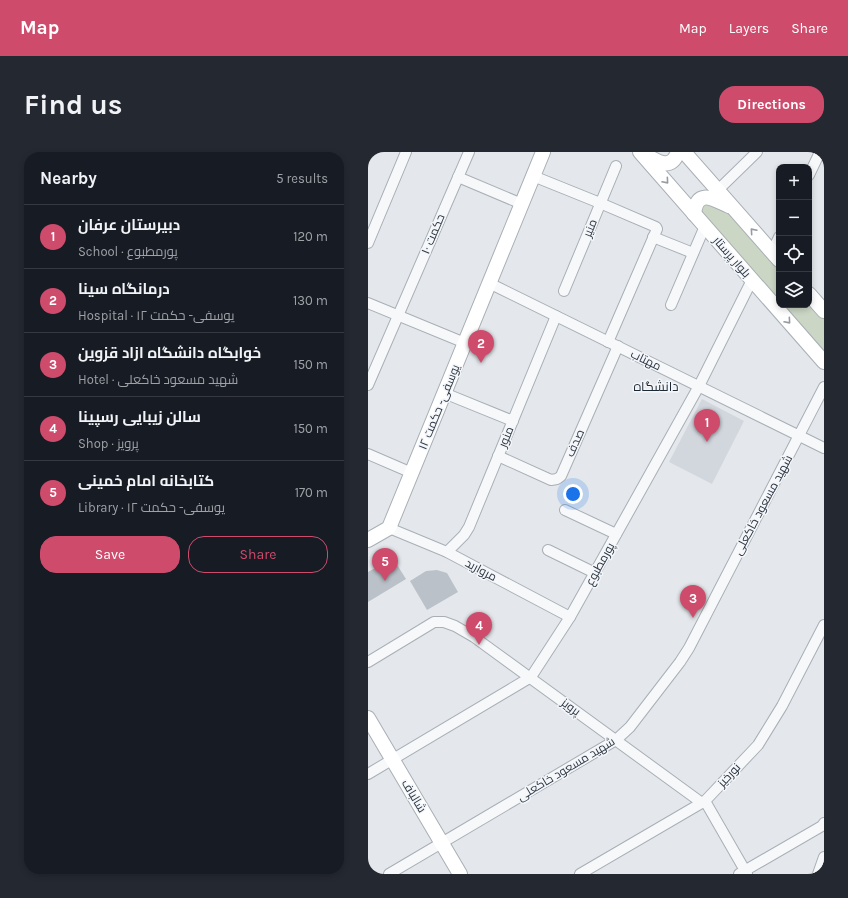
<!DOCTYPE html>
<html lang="en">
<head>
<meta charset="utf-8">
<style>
  :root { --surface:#171b24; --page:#242831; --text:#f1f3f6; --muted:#9ea1a6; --line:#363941; --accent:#ce4b6c }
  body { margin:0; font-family:Karla,Cairo,sans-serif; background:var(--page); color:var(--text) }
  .controls { position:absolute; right:12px; top:12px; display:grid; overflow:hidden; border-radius:8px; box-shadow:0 2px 6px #0003 }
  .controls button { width:36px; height:36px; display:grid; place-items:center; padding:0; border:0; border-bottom:1px solid var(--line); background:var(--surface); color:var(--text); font:20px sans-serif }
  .you { position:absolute; left:205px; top:342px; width:14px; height:14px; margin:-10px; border:3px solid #fff; border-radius:50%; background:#1a73e8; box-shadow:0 0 0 6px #1a73e833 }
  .badge { display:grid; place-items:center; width:26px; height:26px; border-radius:50%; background:var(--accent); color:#fff; font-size:13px; font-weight:700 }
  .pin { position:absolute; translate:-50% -33px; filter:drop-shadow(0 1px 2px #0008) }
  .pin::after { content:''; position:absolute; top:21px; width:14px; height:12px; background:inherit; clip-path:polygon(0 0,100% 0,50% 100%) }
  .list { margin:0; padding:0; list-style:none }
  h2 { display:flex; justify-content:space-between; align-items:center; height:52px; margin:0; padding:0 16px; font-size:17px }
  h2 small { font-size:13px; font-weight:400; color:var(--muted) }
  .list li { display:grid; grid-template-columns:26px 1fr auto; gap:12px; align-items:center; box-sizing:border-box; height:64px; padding:0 16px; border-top:1px solid var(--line) }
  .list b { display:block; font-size:15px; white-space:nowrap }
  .list p { margin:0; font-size:13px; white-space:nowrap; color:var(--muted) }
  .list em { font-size:13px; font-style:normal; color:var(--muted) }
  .actions { display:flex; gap:8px; padding:12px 16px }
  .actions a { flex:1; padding:9px 0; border:1px solid var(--accent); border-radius:16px; text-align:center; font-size:14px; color:var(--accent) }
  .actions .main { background:var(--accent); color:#fff }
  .icon { flex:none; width:22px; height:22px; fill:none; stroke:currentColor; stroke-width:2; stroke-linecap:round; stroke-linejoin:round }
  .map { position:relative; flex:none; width:456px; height:722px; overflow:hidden; border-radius:16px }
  header { display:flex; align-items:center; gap:24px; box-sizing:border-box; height:56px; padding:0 20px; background:var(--accent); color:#fff }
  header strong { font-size:19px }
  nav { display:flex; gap:22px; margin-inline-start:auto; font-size:14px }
  .intro { display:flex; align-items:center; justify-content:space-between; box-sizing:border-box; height:96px; padding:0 24px }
  h1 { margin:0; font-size:28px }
  .button { padding:10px 18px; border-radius:16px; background:var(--accent); color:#fff; font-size:14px; font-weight:700 }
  main { display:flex; gap:24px; padding:0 24px }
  aside { flex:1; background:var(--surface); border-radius:16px; box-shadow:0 2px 6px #0003 }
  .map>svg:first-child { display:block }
  .built { fill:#d2d7de }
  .green { fill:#cbd6c5 }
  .building { fill:#bbc1c9 }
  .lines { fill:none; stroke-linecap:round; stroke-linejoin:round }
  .street-casing { stroke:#a9afb6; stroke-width:12 }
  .secondary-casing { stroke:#a9afb6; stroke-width:16 }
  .street { stroke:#f7f8fa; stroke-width:10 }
  .secondary { stroke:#fff; stroke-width:14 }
  .oneway { stroke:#959ba2 }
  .labels { text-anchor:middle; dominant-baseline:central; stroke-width:3; stroke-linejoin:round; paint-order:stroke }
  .street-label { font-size:12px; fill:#2b3744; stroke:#f4f6f9 }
  .neighbourhood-label { font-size:13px; fill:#1d2835; stroke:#f4f6f9 }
</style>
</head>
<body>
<header>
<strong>Map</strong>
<nav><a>Map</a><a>Layers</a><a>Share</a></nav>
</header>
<div class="intro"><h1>Find us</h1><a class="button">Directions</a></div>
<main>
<aside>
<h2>Nearby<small>5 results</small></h2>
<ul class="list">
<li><span class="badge">1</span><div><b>دبیرستان عرفان</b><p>School · پورمطبوع</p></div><em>120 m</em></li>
<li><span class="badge">2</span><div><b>درمانگاه سینا</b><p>Hospital · یوسفی- حکمت ۱۲</p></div><em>130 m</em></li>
<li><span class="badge">3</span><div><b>خوابگاه دانشگاه ازاد قزوین</b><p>Hotel · شهید مسعود خاکعلی</p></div><em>150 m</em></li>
<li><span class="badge">4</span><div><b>سالن زیبایی رسپینا</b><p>Shop · پرویز</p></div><em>150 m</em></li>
<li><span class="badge">5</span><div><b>کتابخانه امام خمینی</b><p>Library · یوسفی- حکمت ۱۲</p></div><em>170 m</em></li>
</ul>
<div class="actions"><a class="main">Save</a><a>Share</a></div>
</aside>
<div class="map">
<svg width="456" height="722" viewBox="0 0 456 722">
  <rect width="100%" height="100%" fill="#e4e8ec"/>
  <polygon class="built" points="334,247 376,269 344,332 301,310"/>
  <g class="green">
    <polygon points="332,52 359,58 411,117 411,152 333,63"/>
    <polygon points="441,151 456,167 456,203 412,153 441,153"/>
  </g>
  <g class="building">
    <polygon points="26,408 38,427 0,450 0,420 18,410 19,412"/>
    <polygon points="69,418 79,421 90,440 59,458 42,429 58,419"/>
  </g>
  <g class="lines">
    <g class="street-casing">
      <g id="street">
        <polyline points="441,23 452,0"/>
        <polyline points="165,24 232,51 288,75 289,77 240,190"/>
        <polyline points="90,25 154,52"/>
        <polyline points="350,38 389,0"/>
        <polyline points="285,85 325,101"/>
        <polyline points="0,91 38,0"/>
        <polyline points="404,100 411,85"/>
        <polyline points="121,131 456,296"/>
        <polyline points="196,139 248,14"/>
        <polyline points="0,151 97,191"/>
        <polyline points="303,153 337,74"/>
        <polyline points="0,233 101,0"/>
        <polyline points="76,241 145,269"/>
        <polyline points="0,302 44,321"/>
        <polyline points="130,304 183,328 189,327 193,324 250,194"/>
        <polyline points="197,358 248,382"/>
        <polyline points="21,376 79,400 202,465"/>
        <polyline points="180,398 227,421"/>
        <polyline points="79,400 96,383 101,375 188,164"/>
        <polyline points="0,510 66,470 76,470 87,474 106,485 334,651"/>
        <polyline points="0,622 163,525 202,465 331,234 384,128"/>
        <polyline points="337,649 379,722"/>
        <polyline points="21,722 248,588 262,575 312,510 321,496 456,235"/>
        <polyline points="212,722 337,649 390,593 414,554 456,473"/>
        <polyline points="371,722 454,674 456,671"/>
        <polyline points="450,722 456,705"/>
      </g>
    </g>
    <g class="secondary-casing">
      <g id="secondary">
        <polyline points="272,0 456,210"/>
        <polyline points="316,0 411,108"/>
        <path d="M 278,3 C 290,10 303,19 310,0"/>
        <path d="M 326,62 C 329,36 345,47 361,54"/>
        <polyline points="441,142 456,159"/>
        <polyline points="0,388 21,376 175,0"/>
        <polyline points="0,566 92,722"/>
      </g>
    </g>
    <use href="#street" class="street"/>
    <use href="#secondary" class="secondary"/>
  </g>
  <defs><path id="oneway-chevron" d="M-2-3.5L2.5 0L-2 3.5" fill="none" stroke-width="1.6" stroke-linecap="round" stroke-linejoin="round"/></defs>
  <g class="oneway">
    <use href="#oneway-chevron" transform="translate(298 29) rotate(49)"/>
    <use href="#oneway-chevron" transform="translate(385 79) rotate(-131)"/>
    <use href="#oneway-chevron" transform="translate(420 169) rotate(49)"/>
  </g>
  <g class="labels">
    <g class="street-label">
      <text transform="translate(222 76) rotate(-68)">منیر</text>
      <text transform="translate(65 82) rotate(-67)">حکمت ۱۰</text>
      <text transform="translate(364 105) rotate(49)">بلوار پرستار</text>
      <text transform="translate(278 208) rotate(26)">مهتاب</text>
      <text transform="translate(71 255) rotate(-68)">یوسفی- حکمت ۱۲</text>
      <text transform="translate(138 285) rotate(-67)">منور</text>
      <text transform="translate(207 291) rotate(-66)">صدف</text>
      <text transform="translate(395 353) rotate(-62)">شهید مسعود خاکعلی</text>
      <text transform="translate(232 412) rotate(-61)">پورمطبوع</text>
      <text transform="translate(113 418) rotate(28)">مروارید</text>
      <text transform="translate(203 555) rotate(36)">پرویز</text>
      <text transform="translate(198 617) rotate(-31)">شهید مسعود خاکعلی</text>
      <text transform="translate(361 623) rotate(-47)">نورخیز</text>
      <text transform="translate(46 644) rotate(59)">شالباف</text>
    </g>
    <g class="neighbourhood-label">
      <text x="288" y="234">دانشگاه</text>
    </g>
  </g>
</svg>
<div class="controls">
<button>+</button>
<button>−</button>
<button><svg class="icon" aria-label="locate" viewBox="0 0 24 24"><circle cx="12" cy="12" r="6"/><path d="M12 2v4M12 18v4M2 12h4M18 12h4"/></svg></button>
<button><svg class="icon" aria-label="layers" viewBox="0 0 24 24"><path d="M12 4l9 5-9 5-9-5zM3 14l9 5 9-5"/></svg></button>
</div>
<div class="you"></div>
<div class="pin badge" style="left:339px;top:290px">1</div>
<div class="pin badge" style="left:113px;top:211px">2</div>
<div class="pin badge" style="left:325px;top:466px">3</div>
<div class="pin badge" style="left:111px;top:493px">4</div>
<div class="pin badge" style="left:17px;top:429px">5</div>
</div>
</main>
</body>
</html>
